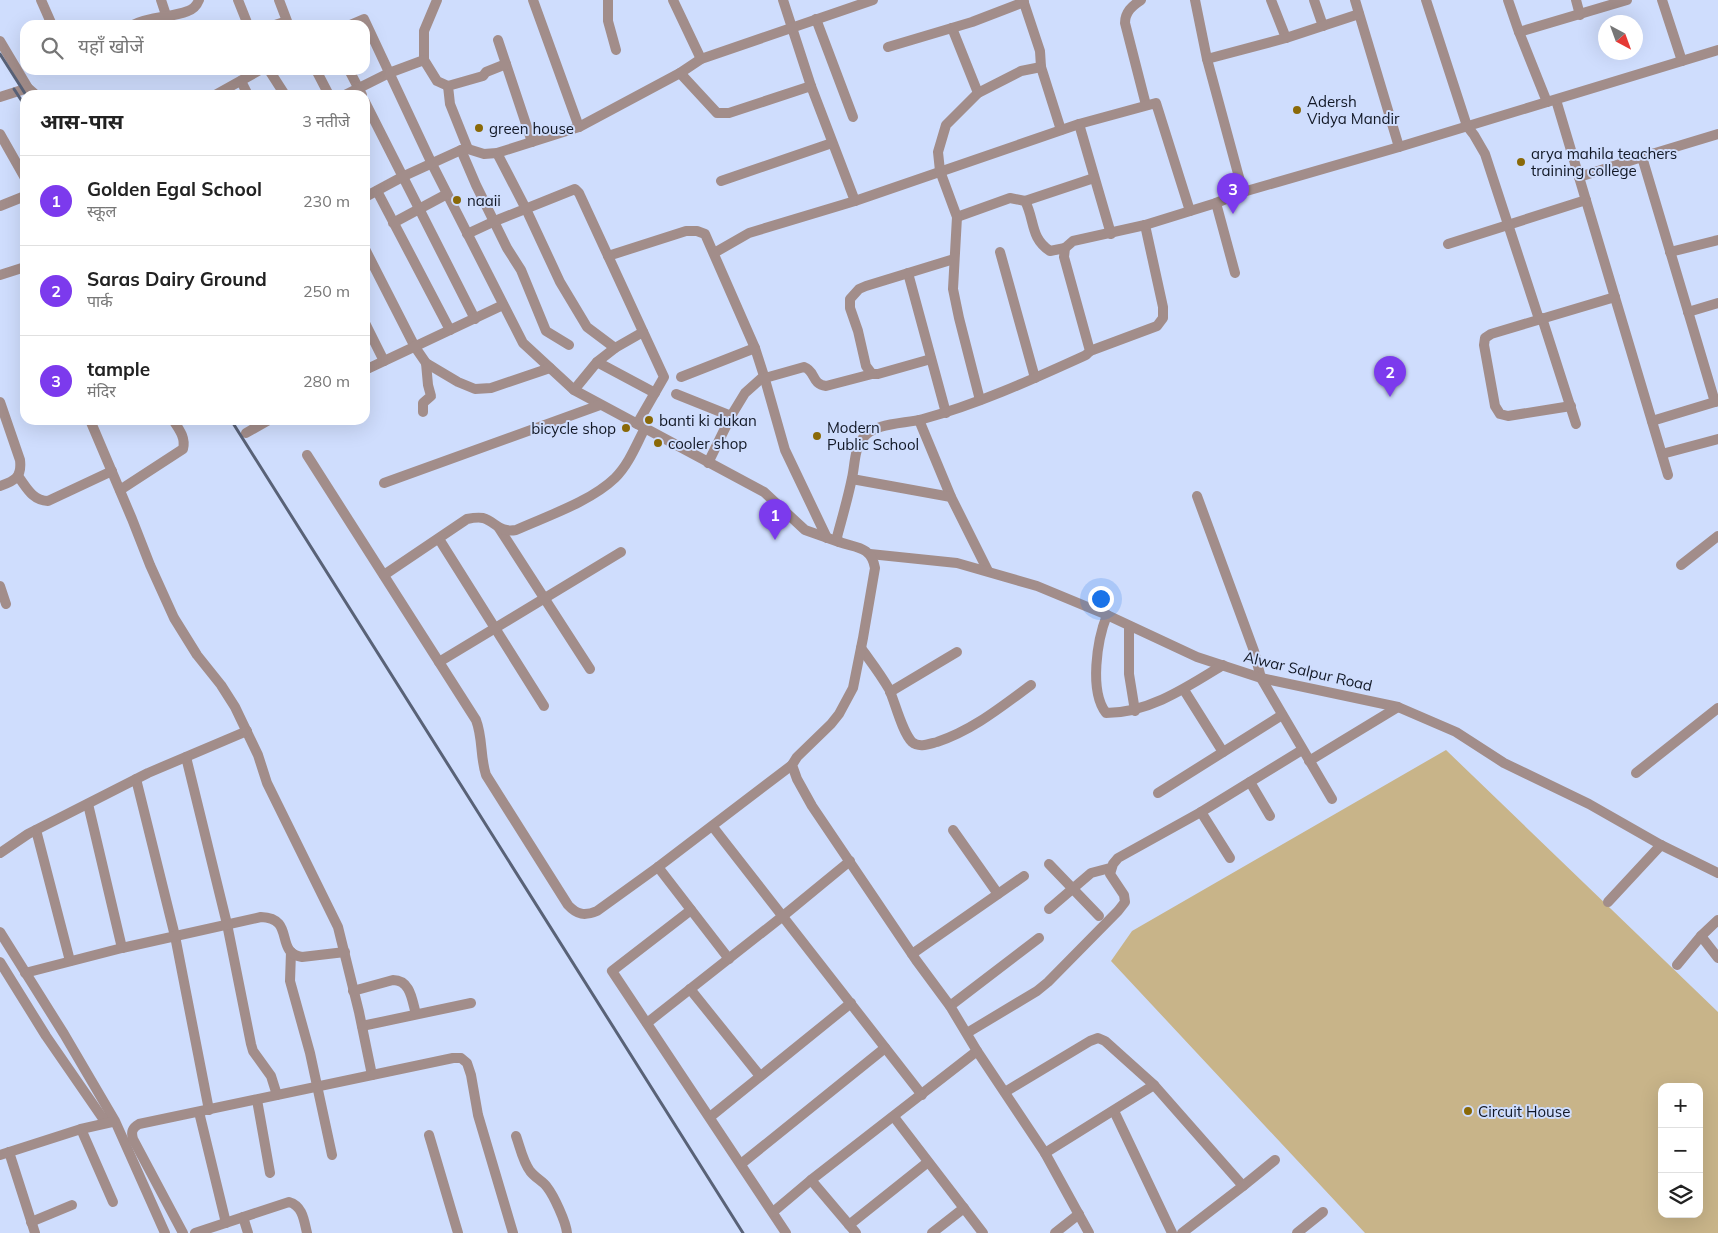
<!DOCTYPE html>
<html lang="hi">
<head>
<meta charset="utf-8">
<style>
  :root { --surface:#fff; --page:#f2f2f2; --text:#222; --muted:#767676; --line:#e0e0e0; --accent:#7c3aed }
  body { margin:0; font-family:Mulish,"Noto Sans Devanagari",sans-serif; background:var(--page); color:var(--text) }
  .controls { position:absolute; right:15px; bottom:15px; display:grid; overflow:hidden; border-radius:10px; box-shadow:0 5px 20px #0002 }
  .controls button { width:45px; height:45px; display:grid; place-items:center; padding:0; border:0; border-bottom:1px solid var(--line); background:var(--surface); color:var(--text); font:25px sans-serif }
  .compass { position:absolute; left:1598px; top:15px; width:45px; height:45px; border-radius:50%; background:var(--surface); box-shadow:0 5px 20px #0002; rotate:139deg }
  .you { position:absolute; left:1100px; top:598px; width:18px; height:18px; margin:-12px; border:4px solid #fff; border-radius:50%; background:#1a73e8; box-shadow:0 0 0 8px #1a73e833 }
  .badge { display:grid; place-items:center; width:32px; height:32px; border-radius:50%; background:var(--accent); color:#fff; font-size:16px; font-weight:700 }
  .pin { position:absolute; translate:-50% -41px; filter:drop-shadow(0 1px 2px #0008) }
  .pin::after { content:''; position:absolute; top:26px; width:18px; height:15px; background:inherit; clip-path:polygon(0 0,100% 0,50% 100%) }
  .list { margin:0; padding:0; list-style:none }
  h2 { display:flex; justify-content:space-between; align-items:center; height:65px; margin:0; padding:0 20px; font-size:21px }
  h2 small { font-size:16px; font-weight:400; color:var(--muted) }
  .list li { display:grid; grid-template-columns:32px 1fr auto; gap:15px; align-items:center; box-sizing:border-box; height:90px; padding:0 20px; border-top:1px solid var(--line) }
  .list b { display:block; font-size:19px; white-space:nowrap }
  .list p { margin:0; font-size:16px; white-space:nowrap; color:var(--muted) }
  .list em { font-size:16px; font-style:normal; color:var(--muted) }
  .icon { flex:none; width:28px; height:28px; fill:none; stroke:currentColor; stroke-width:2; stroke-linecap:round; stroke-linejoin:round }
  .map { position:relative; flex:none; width:1718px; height:1233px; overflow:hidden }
  .search { position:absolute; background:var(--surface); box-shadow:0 5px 20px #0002; left:20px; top:20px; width:350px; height:55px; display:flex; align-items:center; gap:12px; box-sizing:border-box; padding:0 18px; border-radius:15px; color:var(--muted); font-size:19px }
  .panel { position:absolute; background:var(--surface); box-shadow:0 5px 20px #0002; left:20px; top:90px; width:350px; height:335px; border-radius:15px }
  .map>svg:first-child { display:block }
  .green { fill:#c8b489; fill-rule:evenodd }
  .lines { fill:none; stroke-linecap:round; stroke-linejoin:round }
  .minor { stroke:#a28d8a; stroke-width:10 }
  .rail { stroke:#596277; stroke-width:3 }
  .poi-dot { fill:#8a6908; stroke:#cfddfd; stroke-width:2 }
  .labels { text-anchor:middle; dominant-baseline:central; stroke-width:4; stroke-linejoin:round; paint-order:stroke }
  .poi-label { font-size:15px; fill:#121826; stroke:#cfddfd; text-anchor:start }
  .street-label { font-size:15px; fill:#121826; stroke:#cfddfd }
</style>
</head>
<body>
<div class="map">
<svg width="1718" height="1233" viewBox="0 0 1718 1233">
  <rect width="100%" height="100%" fill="#cfddfd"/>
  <path class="green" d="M 1446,750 L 1718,1012 L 1718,1233 L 1365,1233 L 1111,961 L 1132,931 ZM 1662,1087 L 1699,1087 L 1699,1214 L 1662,1214 Z"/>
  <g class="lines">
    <g class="minor">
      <polyline points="41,0 52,25"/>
      <polyline points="161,0 166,15"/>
      <polyline points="238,0 248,25"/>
      <polyline points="533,0 579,127"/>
      <polyline points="608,0 608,21 616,50"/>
      <polyline points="673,0 701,59"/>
      <polyline points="783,0 811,86 855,201"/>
      <polyline points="1023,0 1040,51 1041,67 1061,130"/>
      <path d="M 1141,0 C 1132,6 1125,12 1125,23 L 1146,105"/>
      <polyline points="1195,0 1207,59 1243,192"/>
      <polyline points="1271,0 1286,38"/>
      <polyline points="1314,0 1323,26"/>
      <polyline points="1355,0 1399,147"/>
      <polyline points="1426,0 1467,126 1474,135 1485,154 1539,319"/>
      <polyline points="1508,0 1519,32 1547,102"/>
      <polyline points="1576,0 1580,15"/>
      <polyline points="1662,0 1682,61"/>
      <polyline points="816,19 853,117"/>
      <path d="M 133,25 C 151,16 170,18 188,11 C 194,9 197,5 199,0"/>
      <polyline points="275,25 287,21 279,0"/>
      <polyline points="350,25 364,19 432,164 523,343 574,390 764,492 805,530 839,542"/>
      <polyline points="952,28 978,93"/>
      <polyline points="1519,32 1627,0"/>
      <polyline points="498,40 532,142"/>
      <polyline points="0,41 28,88 36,95"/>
      <polyline points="888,47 972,22 1024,2"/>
      <polyline points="1207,59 1286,38 1359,14"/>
      <polyline points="424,60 424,31 437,0"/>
      <polyline points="269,70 285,95"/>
      <polyline points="316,70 329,95"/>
      <polyline points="349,70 362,95"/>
      <polyline points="680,73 717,113 729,113 811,86"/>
      <polyline points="241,81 248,95"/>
      <polyline points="215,95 260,70"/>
      <polyline points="345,95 389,73 424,60 437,81 448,86"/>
      <polyline points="0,97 28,88"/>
      <polyline points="1556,100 1668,475"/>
      <polyline points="365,102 475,319"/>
      <polyline points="1079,124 1111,234"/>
      <polyline points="0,134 25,178"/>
      <polyline points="468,149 450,104 448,86 483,76 486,72 506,64"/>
      <polyline points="461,150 476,185 507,248 521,270 546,331 569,345"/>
      <polyline points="497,153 526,209 560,282 587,327 615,348"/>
      <polyline points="1642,157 1718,134"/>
      <polyline points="1579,177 1642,157 1715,402"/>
      <polyline points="721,181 832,143"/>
      <polyline points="377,191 450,330"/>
      <polyline points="365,197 404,176 461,150 468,149 484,154 497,153 579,127 680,73 701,59 873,0"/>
      <polyline points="1025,201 1094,178"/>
      <polyline points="1216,203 1235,273"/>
      <polyline points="0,206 25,196"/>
      <path d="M 957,217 L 1010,198 L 1025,201 C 1035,220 1030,238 1050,251 L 1065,248"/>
      <polyline points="393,223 447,194"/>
      <polyline points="467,234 495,221 575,189 579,193 664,377 637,424"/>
      <polyline points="1448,244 1586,200"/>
      <polyline points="365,249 415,347 426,363 458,382 475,389 491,388 550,368"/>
      <polyline points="1000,252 1035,378"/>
      <polyline points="1670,252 1718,240"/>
      <polyline points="714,253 749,233 855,201 1079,124 1156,103 1190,211"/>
      <polyline points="608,256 686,231 697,231 705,234 755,348 764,376 745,393 731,416 708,463"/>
      <polyline points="908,273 946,413"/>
      <polyline points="0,275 25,267"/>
      <polyline points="1688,312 1718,303"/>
      <polyline points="1542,318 1576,424"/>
      <polyline points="365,323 384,361"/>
      <polyline points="1090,351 1157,326 1163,318 1163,307 1145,225"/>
      <polyline points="931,359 878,374 872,374 866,366 858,331 850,308 850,299 859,289 866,286 954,259"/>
      <polyline points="597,362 655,393"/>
      <polyline points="365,370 503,305"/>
      <polyline points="764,376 785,450 827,538"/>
      <polyline points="681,377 755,348"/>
      <path d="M 765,378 L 804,367 C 816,371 811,384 826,386 L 872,374"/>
      <polyline points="574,390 597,362 615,348 643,332"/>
      <polyline points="676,394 731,416"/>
      <polyline points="980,400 959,318 953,289 957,217 940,171 938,152 946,125 978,93 1021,71 1041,67"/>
      <polyline points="1571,406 1508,416 1500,414 1495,406 1484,345 1485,338 1491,334 1615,297"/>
      <polyline points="423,412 423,403 431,396 428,385 426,363"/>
      <polyline points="90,420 132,519 150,565 174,618 197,655 221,685 235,707 258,755 267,783 338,927 359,1012 372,1075"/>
      <polyline points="919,420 951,497 988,571"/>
      <polyline points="1652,421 1718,401"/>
      <polyline points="246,433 269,420"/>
      <polyline points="1662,454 1718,439"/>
      <path d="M 307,455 L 476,720 C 483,738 480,757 486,775 L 568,905 C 577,915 585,916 597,911 L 658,867 L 792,765"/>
      <path d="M 18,476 C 27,488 32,500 48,501 L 112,471"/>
      <polyline points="852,479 951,497"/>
      <polyline points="384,483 600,405"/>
      <path d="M 0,486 C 15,481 22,477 20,460 L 0,402"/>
      <path d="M 120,490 L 183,449 C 186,438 179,429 173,420"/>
      <polyline points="1197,496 1254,651 1261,678 1332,799"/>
      <polyline points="499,528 590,669"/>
      <polyline points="439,539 544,706"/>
      <polyline points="870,554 957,563 1037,586 1107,615 1197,657 1261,678 1398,707 1456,732 1504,763 1589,804 1661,845 1718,873"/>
      <polyline points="1681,565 1718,536"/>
      <path d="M 384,575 L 467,519 C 472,518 478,517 483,518 C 496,522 499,533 516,530 C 547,516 590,502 615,478 C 629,464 636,445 645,428"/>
      <polyline points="0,586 6,604"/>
      <path d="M 1107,615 C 1097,640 1089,691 1106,713 C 1149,713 1187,687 1223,665"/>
      <polyline points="1129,626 1129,674 1135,711"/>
      <path d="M 861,648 C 871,662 881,675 889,689 C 895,702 902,732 912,742 C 919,748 929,744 937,742 C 973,730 1001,707 1031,685"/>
      <polyline points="439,662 621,552"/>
      <polyline points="1184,690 1223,752"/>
      <polyline points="890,692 957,652"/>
      <polyline points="186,757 227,924 251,1044 253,1051 271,1076 277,1095"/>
      <polyline points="1309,761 1398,707"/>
      <polyline points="1636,773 1718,708"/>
      <polyline points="136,779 175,936 209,1110"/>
      <polyline points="1250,782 1270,816"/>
      <polyline points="1158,793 1282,715"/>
      <polyline points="88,804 122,948"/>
      <polyline points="1201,812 1230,858"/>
      <polyline points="713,827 922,1095"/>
      <polyline points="36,830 70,961"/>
      <polyline points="953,830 998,894"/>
      <polyline points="0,853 28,834 148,773 247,731"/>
      <polyline points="1049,864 1099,916"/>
      <polyline points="658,867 729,959"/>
      <polyline points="1608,902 1661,845"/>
      <polyline points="1049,909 1091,873 1110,868"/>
      <polyline points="691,910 612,971 786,1233"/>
      <polyline points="0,932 64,1034 115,1121 165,1233"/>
      <polyline points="1701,936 1718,958"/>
      <polyline points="291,952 290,981 310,1053 332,1155"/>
      <polyline points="912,954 1024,876"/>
      <polyline points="0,962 46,1036 106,1123"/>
      <polyline points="1677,965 1701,936 1718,920"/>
      <path d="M 25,973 L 122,948 L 261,917 C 296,918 274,953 302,957 L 345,952"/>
      <polyline points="690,989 760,1076"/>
      <path d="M 353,991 L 393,980 C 411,980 412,1001 416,1014"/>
      <polyline points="950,1006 1039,938"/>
      <polyline points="647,1023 783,916 850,861"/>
      <polyline points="362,1026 471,1003"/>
      <polyline points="967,1033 1037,991 1048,982 1118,911 1125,902 1124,895 1110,874 1113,864 1118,858 1201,812 1302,750"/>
      <polyline points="1005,1092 1090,1041 1098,1038 1105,1041 1154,1085 1243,1186"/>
      <polyline points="257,1100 270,1173"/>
      <polyline points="1114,1111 1172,1233"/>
      <polyline points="199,1112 226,1223"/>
      <polyline points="710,1117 851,1003"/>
      <polyline points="894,1117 983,1233"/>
      <polyline points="81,1129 113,1202"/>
      <polyline points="429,1135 458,1233"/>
      <path d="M 516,1136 C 520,1147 523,1162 530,1171 C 535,1178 543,1181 547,1187 C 554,1196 566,1222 567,1233"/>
      <polyline points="9,1152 35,1233"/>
      <polyline points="1045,1153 1154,1085"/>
      <polyline points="0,1155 81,1129 112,1122"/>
      <polyline points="741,1164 885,1048"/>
      <polyline points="811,1180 856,1233"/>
      <polyline points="773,1212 811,1180 977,1051"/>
      <polyline points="243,1217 248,1233"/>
      <polyline points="31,1222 72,1205"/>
      <polyline points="849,1225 928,1162"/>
      <path d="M 183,1233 L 133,1139 C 131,1132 132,1128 139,1124 L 453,1058 L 461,1058 L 467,1063 L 471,1075 L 478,1115 L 513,1233"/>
      <path d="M 195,1233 L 289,1202 C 303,1206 304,1221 307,1233"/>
      <polyline points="932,1233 964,1208"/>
      <polyline points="1055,1233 1079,1214"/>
      <path d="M 1089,1233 L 1045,1153 L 977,1051 L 950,1006 L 916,960 L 812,806 L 797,779 L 792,765 L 797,757 L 831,724 L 839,714 L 853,688 L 863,638 L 875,568 C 871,546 856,548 839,542 L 837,537 C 842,518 848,498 852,478 C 855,465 854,449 863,438 C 875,422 905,424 923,419 C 979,404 1033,379 1086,355 L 1090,351 L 1064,257 L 1065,248 L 1073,241 L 1145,225 L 1216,203 L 1243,192 L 1399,147 L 1718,50"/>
      <polyline points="1182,1233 1243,1186 1275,1160"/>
      <polyline points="1297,1233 1323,1212"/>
    </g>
    <g class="rail">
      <polyline points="0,54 26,95"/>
      <polyline points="14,89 25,106"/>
      <polyline points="231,420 743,1233"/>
    </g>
  </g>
  <g class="poi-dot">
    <circle cx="1297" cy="110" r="5"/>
    <circle cx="479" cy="128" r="5"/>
    <circle cx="1521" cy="162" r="5"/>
    <circle cx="457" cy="200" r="5"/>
    <circle cx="649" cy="420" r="5"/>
    <circle cx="626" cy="428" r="5"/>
    <circle cx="817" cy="436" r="5"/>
    <circle cx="658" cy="443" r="5"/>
    <circle cx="1468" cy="1111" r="5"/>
  </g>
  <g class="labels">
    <g class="poi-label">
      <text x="1307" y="101">Adersh<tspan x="1307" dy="17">Vidya Mandir</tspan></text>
      <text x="489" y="128">green house</text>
      <text x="1531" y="153">arya mahila teachers<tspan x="1531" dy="17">training college</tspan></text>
      <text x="467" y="200">naaii</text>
      <text x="659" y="420">banti ki dukan</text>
      <text x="827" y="427">Modern<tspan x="827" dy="17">Public School</tspan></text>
      <text x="616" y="428" text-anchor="end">bicycle shop</text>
      <text x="668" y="443">cooler shop</text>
      <text x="1478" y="1111">Circuit House</text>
    </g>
    <g class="street-label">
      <text transform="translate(1308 671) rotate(13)">Alwar Salpur Road</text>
    </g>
  </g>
</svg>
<div class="controls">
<button>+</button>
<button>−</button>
<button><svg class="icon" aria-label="layers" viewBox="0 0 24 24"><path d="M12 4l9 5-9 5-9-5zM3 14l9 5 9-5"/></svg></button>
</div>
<svg class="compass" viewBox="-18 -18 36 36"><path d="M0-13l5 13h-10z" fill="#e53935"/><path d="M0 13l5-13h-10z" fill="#767676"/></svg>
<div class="you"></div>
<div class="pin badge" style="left:775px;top:540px">1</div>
<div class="pin badge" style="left:1390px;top:397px">2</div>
<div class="pin badge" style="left:1233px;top:214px">3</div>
<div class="search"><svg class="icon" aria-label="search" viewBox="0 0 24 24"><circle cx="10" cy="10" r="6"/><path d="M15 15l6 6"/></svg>यहाँ खोजें</div>
<section class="panel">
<h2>आस-पास<small>3 नतीजे</small></h2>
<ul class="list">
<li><span class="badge">1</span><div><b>Golden Egal School</b><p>स्कूल</p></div><em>230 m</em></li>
<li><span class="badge">2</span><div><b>Saras Dairy Ground</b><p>पार्क</p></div><em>250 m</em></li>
<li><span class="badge">3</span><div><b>tample</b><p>मंदिर</p></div><em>280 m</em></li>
</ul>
</section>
</div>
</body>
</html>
